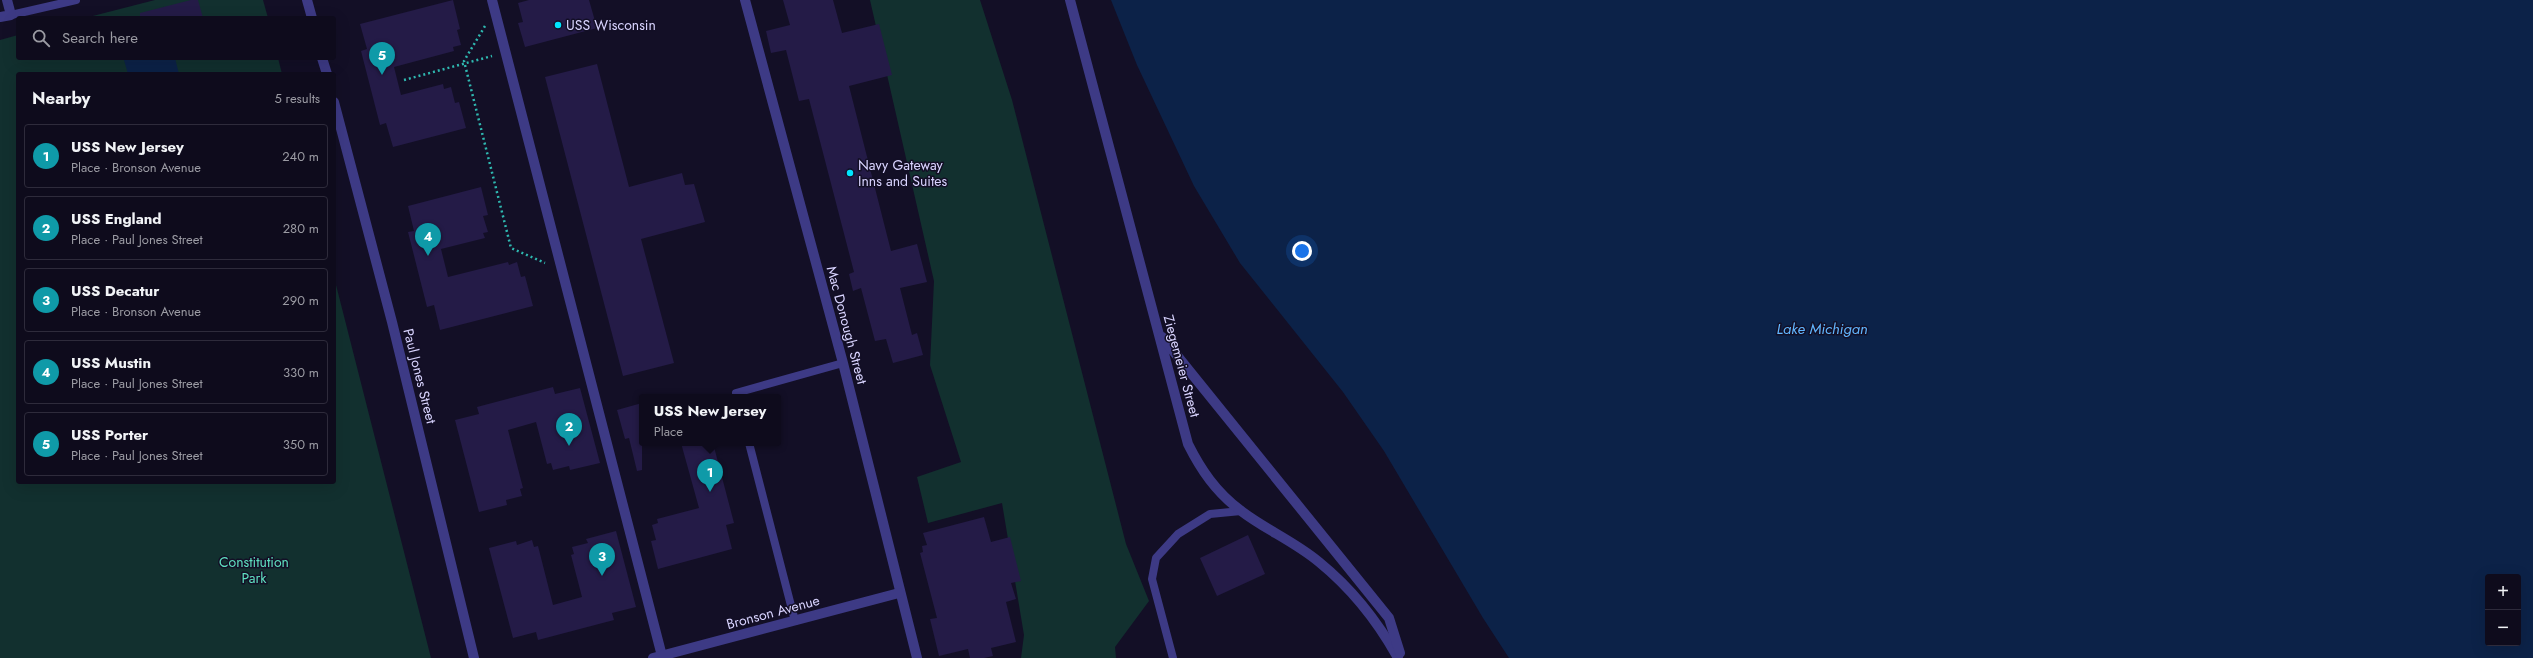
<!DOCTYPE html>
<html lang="en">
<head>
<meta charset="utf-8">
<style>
  :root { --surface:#0e0b1c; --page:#171425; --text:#f1f3f6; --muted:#9b9ba3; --line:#2e2b3b; --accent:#0f766e }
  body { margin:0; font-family:Jost,sans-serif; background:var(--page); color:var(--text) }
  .controls { position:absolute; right:12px; bottom:12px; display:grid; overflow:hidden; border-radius:4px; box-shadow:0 4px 16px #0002 }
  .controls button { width:36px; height:36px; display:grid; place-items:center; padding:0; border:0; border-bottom:1px solid var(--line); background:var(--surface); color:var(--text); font:20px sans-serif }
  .you { position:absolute; left:1302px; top:251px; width:14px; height:14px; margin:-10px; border:3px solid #fff; border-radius:50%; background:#1a73e8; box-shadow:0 0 0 6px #1a73e833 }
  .badge { display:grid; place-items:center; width:26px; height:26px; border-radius:50%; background:var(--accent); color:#fff; font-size:13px; font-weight:700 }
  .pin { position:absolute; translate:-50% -33px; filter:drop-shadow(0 1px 2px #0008) }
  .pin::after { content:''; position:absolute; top:21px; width:14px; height:12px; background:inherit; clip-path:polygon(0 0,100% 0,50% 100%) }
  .popup { position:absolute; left:639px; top:394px; width:142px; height:52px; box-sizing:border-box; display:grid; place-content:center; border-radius:4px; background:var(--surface); filter:drop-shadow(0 1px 3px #0005); font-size:13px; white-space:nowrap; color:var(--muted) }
  .popup b { font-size:15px; color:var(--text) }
  .popup::after { content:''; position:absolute; left:50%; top:100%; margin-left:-8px; border:8px solid transparent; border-top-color:var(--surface) }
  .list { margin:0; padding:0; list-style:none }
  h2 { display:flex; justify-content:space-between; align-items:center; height:52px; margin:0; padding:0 16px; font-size:17px }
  h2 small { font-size:13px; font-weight:400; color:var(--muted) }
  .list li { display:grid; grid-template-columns:26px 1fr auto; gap:12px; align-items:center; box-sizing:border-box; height:64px; margin:0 8px 8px; padding:0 8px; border:1px solid var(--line); border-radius:4px }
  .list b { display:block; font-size:15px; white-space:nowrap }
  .list p { margin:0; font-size:13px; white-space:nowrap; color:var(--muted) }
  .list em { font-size:13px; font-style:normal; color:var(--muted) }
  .icon { flex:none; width:22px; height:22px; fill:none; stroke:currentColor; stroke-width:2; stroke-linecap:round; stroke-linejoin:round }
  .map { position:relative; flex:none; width:2533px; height:658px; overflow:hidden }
  .search { position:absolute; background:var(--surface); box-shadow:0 4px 16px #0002; left:16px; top:16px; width:320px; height:44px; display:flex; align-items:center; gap:10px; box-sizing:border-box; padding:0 14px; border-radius:4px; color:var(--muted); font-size:15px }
  .panel { position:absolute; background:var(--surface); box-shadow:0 4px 16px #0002; left:16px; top:72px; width:320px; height:412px; border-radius:4px }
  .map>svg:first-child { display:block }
  .green { fill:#12302f }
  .water { fill:#0c2248; fill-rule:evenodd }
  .building { fill:#241b47 }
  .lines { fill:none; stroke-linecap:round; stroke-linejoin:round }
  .path { stroke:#2fb8b0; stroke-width:2.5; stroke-dasharray:2 3; stroke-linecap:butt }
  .service { stroke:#3d3a85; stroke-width:8 }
  .pedestrian { stroke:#3d3a85; stroke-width:10 }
  .minor { stroke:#3d3a85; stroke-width:10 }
  .poi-dot { fill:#00e5ff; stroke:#130f26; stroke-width:1.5 }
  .labels { text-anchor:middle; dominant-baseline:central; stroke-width:3; stroke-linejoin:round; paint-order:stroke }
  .poi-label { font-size:14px; fill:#d9d4ff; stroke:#130f26; text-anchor:start }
  .street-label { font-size:14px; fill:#d9d4ff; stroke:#130f26 }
  .park-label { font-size:14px; fill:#5fe0c0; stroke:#130f26 }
  .water-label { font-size:15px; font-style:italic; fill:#62b6ff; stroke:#130f26 }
</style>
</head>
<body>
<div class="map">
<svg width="2533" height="658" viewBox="0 0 2533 658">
  <rect width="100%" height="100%" fill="#130f26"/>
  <g class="green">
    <polygon points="155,0 263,0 268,18 85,18"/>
    <polygon points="870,0 980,0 1012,100 1126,544 1149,601 1115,647 1116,658 1021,658 1024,635 1002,503 928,523 917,477 961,462 930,365 934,281"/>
    <polygon points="18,35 18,58 278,58 282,74 18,74 18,482 334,482 334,277 431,658 0,658 0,40"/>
  </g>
  <g class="water">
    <path d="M 1111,0 L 2533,0 L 2533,658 L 1509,658 L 1483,618 L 1384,451 L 1343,392 L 1240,263 L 1194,186 L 1137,65 ZM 2488,577 L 2518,577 L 2518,643 L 2488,643 Z"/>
    <polygon points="133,58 175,58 179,74 128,74 124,60"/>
  </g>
  <g class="building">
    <polygon points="191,0 198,0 203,18 140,18 140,13"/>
    <polygon points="453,0 460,29 457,30 461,45 453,47 454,51 394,67 401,95 443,84 444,89 451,87 455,103 459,102 466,128 393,147 386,123 380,125 361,51 367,49 360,24"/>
    <polygon points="529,0 589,0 597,28 525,47 518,23 523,22 518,3"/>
    <polygon points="783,0 833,0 842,33 879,24 892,75 849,86 891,251 917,244 927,282 900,288 912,335 917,333 923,355 893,363 886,339 875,341 861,288 853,291 849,274 854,272 809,99 799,101 786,50 771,53 766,31 790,25"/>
    <polygon points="597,64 629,187 682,173 685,185 694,184 705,222 641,239 674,363 623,376 545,77"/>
    <polygon points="481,187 488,215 483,216 488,232 483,233 485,238 441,249 448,277 508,262 509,265 517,262 521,277 525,276 533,306 440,330 434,305 427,307 408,232 414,231 408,206"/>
    <polygon points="553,387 555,394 580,388 600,463 570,470 569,466 553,470 551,463 547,464 536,422 508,430 523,488 520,489 522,496 506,500 507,505 479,512 455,420 479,414 477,407"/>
    <polygon points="642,403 642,470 637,471 629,438 625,439 617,410"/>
    <polygon points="681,443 713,443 734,523 726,525 732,549 658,569 651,541 656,540 652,525 658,523 657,519 699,508"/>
    <polygon points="984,517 991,542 1010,537 1021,581 1011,583 1016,599 1006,602 1016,642 991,648 993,656 984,658 970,658 968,649 939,656 930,619 937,618 920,553 923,552 922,546 927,545 923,533"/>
    <polygon points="616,531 636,607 612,613 614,620 538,640 536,632 513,638 489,548 516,541 517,545 532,540 534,547 538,546 553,605 582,597 571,555 574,554 572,547 588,543 586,539"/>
    <polygon points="1248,535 1265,574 1217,596 1200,558"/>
  </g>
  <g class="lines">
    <g class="path">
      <polyline points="485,26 464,61 511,248 545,263"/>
      <polyline points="404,80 492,56"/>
    </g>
    <g class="service">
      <polyline points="11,15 76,0"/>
      <polyline points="737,397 736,393 843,363"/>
      <polyline points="749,443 795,621"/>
      <polyline points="1173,658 1152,579 1156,558 1178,534 1210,514 1241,511"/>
    </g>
    <polyline class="pedestrian" points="492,0 662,656"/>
    <g class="minor">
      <polyline points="307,0 312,18"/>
      <polyline points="745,0 843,363 917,658"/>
      <path d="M 1070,0 L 1188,444 C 1201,470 1216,492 1240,510 C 1264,529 1294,541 1319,562 C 1351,588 1378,622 1398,658"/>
      <polyline points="0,17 11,15 7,0"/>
      <polyline points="322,58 327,74"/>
      <polyline points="334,102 392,322 474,658"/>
      <polyline points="1162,337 1389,618 1400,653"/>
      <polyline points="653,658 899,593"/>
    </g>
  </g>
  <g class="poi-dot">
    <circle cx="558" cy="25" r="4"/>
    <circle cx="850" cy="173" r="4"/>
  </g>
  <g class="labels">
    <g class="poi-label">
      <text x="566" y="25">USS Wisconsin</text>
      <text x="858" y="165">Navy Gateway<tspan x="858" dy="16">Inns and Suites</tspan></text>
    </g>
    <g class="street-label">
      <text transform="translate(847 325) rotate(75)">Mac Donough Street</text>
      <text transform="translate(1182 366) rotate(75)">Ziegemeier Street</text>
      <text transform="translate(420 376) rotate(76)">Paul Jones Street</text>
      <text transform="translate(773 612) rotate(-15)">Bronson Avenue</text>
    </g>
    <g class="park-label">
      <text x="254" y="562">Constitution<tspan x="254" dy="16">Park</tspan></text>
    </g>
    <g class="water-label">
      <text x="1822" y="329">Lake Michigan</text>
    </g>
  </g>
</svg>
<div class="controls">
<button>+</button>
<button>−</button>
</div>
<div class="you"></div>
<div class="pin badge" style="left:710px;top:492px;background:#0f9aa8">1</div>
<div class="popup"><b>USS New Jersey</b>Place</div>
<div class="pin badge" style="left:569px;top:446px;background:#0f9aa8">2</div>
<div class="pin badge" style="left:602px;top:576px;background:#0f9aa8">3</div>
<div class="pin badge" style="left:428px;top:256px;background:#0f9aa8">4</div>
<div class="pin badge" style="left:382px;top:75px;background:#0f9aa8">5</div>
<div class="search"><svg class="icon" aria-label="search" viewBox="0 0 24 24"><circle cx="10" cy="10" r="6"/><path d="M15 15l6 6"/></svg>Search here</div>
<section class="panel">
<h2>Nearby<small>5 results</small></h2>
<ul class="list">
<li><span class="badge" style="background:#0f9aa8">1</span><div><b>USS New Jersey</b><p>Place · Bronson Avenue</p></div><em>240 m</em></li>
<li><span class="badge" style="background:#0f9aa8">2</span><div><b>USS England</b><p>Place · Paul Jones Street</p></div><em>280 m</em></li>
<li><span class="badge" style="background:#0f9aa8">3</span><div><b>USS Decatur</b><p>Place · Bronson Avenue</p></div><em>290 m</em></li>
<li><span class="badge" style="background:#0f9aa8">4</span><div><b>USS Mustin</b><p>Place · Paul Jones Street</p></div><em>330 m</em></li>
<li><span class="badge" style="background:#0f9aa8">5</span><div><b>USS Porter</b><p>Place · Paul Jones Street</p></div><em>350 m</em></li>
</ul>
</section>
</div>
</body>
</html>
